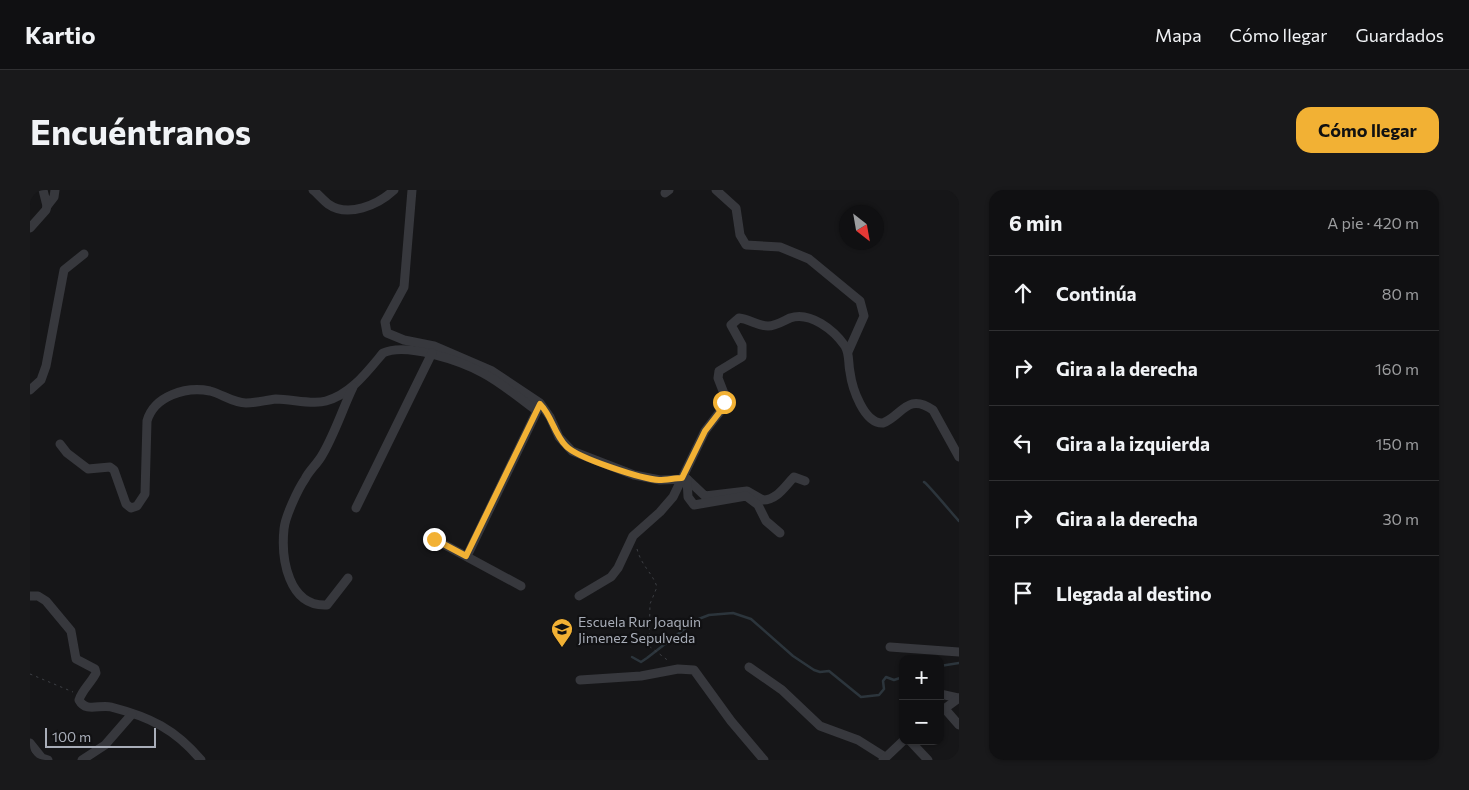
<!DOCTYPE html>
<html lang="es">
<head>
<meta charset="utf-8">
<style>
  :root { --surface:#101012; --page:#19191b; --text:#f1f3f6; --muted:#9c9d9f; --line:#303032; --accent:#f2b134 }
  body { margin:0; font-family:Commissioner,sans-serif; background:var(--page); color:var(--text) }
  .controls { position:absolute; right:15px; bottom:15px; display:grid; overflow:hidden; border-radius:10px; box-shadow:0 1px 4px #0004 }
  .controls button { width:45px; height:45px; display:grid; place-items:center; padding:0; border:0; border-bottom:1px solid var(--line); background:var(--surface); color:var(--text); font:25px sans-serif }
  .compass { position:absolute; left:809px; top:15px; width:45px; height:45px; border-radius:50%; background:var(--surface); box-shadow:0 1px 4px #0004; rotate:149deg }
  .scale { position:absolute; left:15px; bottom:12px; width:111px; box-sizing:border-box; padding-left:5px; border:2px solid #a8adb8; border-top:0; font-size:14px; line-height:18px; white-space:nowrap; color:#a8adb8; -webkit-text-stroke:4px #111113; paint-order:stroke }
  .stop { position:absolute; width:15px; height:15px; margin:-11px; border:4px solid #f2b134; border-radius:50%; background:#fff }
  .stop.end { background:#f2b134; border-color:#fff; box-shadow:0 1px 5px #0008 }
  .list { margin:0; padding:0; list-style:none }
  h2 { display:flex; justify-content:space-between; align-items:center; height:65px; margin:0; padding:0 20px; font-size:21px }
  h2 small { font-size:16px; font-weight:400; color:var(--muted) }
  .list li { display:grid; grid-template-columns:32px 1fr auto; gap:15px; align-items:center; box-sizing:border-box; height:75px; padding:0 20px; border-top:1px solid var(--line) }
  .list b { display:block; font-size:19px; white-space:nowrap }
  .list em { font-size:16px; font-style:normal; color:var(--muted) }
  .icon { flex:none; width:28px; height:28px; fill:none; stroke:currentColor; stroke-width:2; stroke-linecap:round; stroke-linejoin:round }
  .map { position:relative; flex:none; width:929px; height:570px; overflow:hidden; border-radius:15px }
  header { display:flex; align-items:center; gap:30px; box-sizing:border-box; height:70px; padding:0 25px; background:var(--surface); border-bottom:1px solid var(--line) }
  header strong { font-size:24px }
  nav { display:flex; gap:28px; margin-inline-start:auto; font-size:18px }
  .intro { display:flex; align-items:center; justify-content:space-between; box-sizing:border-box; height:120px; padding:0 30px }
  h1 { margin:0; font-size:35px }
  .button { padding:12px 22px; border-radius:15px; background:var(--accent); color:#111; font-size:18px; font-weight:700 }
  main { display:flex; gap:30px; padding:0 30px }
  aside { flex:1; background:var(--surface); border-radius:15px; box-shadow:0 1px 4px #0004 }
  .map>svg:first-child { display:block }
  .lines { fill:none; stroke-linecap:round; stroke-linejoin:round }
  .stream { stroke:#2c353c; stroke-width:2.5 }
  .path { stroke:#3d3f44; stroke-width:1; stroke-dasharray:2.5 4; stroke-linecap:butt }
  .minor { stroke:#37383d; stroke-width:9 }
  .route { stroke:#f2b134; stroke-width:6 }
  .labels { text-anchor:middle; dominant-baseline:central; stroke-width:4.5; stroke-linejoin:round; paint-order:stroke }
  .poi-label { font-size:14px; fill:#a8adb8; stroke:#111113; text-anchor:start }
</style>
</head>
<body>
<header>
<strong>Kartio</strong>
<nav><a>Mapa</a><a>Cómo llegar</a><a>Guardados</a></nav>
</header>
<div class="intro"><h1>Encuéntranos</h1><a class="button">Cómo llegar</a></div>
<main>
<div class="map">
<svg width="929" height="570" viewBox="0 0 929 570">
  <rect width="100%" height="100%" fill="#161618"/>
  <g class="lines">
    <g class="stream">
      <path d="M 894,292 C 897,293 924,326 929,331"/>
      <polyline points="602,467 611,472 617,468 666,430 679,425 703,423 721,429 763,466 784,480 790,482 799,481 831,507 849,505 854,499 853,491 856,487 864,490 873,487"/>
      <polyline points="910,476 929,473"/>
    </g>
    <g class="path">
      <path d="M 607,359 C 612,377 622,382 627,397 L 620,414 L 619,456 L 640,472"/>
      <polyline points="0,484 43,502"/>
    </g>
    <g class="minor">
      <path d="M 283,0 C 288,4 293,10 298,14 C 318,28 348,15 364,0"/>
      <path d="M 382,0 L 374,97 L 355,132 L 357,143 L 374,150 L 404,156 L 462,181 L 510,213 L 520,227 L 529,247 L 542,261 L 604,285 L 630,290 L 657,289 L 675,306 L 717,301 L 733,310 C 747,310 755,296 764,287 L 775,291"/>
      <polyline points="686,0 706,18 710,45 716,55 750,57 779,69 830,111 834,126 818,162"/>
      <polyline points="635,3 639,0"/>
      <polyline points="17,16 24,7 25,0"/>
      <polyline points="0,38 16,20 17,16 13,0"/>
      <polyline points="0,200 11,190 16,176 34,80 54,64"/>
      <path d="M 30,254 L 37,263 L 58,279 L 80,277 L 84,280 L 96,314 L 101,318 L 107,316 L 115,304 L 117,231 C 124,206 156,196 180,201 C 192,204 203,213 216,213 C 226,213 236,210 246,209 C 262,209 282,215 296,211 C 321,204 337,182 353,163 C 376,152 431,171 453,183 C 472,193 489,208 507,221 L 437,366"/>
      <polyline points="657,289 658,307 664,315 716,306 728,315 736,331 750,343"/>
      <polyline points="326,318 402,163"/>
      <polyline points="404,349 491,396"/>
      <path d="M 318,388 L 297,415 C 258,417 251,368 254,339 C 255,327 268,299 275,289 C 279,281 286,275 291,267 C 304,246 312,220 323,197"/>
      <path d="M 0,406 L 8,406 L 16,411 L 41,441 L 46,469 L 65,479 L 66,483 C 61,493 52,500 49,510 C 56,523 70,514 81,517 C 120,527 145,539 171,570"/>
      <path d="M 549,406 L 581,387 L 588,378 L 603,346 L 630,322 L 643,307 L 675,241 L 692,219 L 695,206 L 688,188 L 689,181 L 712,167 L 712,155 L 701,135 L 709,128 C 719,129 728,136 738,136 C 746,136 753,131 760,128 C 780,121 804,140 815,156 C 820,164 818,174 820,182 C 822,198 834,234 853,233 C 872,226 877,202 903,220 L 929,267"/>
      <polyline points="860,457 929,462"/>
      <polyline points="719,477 752,500 790,536 828,550 855,567"/>
      <polyline points="550,490 611,486 648,479 664,480 701,531 734,570"/>
      <polyline points="910,504 929,508"/>
      <polyline points="915,519 929,535"/>
      <polyline points="910,522 929,508"/>
      <polyline points="880,551 898,570"/>
      <polyline points="0,553 12,568 18,570"/>
      <polyline points="52,570 75,555 102,524"/>
      <polyline points="853,570 873,551"/>
    </g>
  </g>
  <g class="lines">
    <path class="route" d="M 404,349 L 436,366 L 510,214 C 522,226 524,244 536,256 C 547,268 612,289 629,290 C 637,290 645,288 652,288 L 675,241 L 692,219 L 694,212"/>
  </g>
  <defs>
    <g id="school-pin" transform="scale(1.125)"><path d="M0 17L-7.5 6A9.5 9.5 0 1 1 7.5 6Z" fill="#f2b134" stroke="#111113"/><path d="M0-5L7-2L0 1L-7-2ZM-4 1L0 2.5L4 1V4Q0 6-4 4Z" fill="#111"/></g>
  </defs>
  <g fill-rule="evenodd">
    <use href="#school-pin" x="532" y="439"/>
  </g>
  <g class="labels">
    <g class="poi-label">
      <text x="548" y="431">Escuela Rur Joaquin<tspan x="548" dy="16">Jimenez Sepulveda</tspan></text>
    </g>
  </g>
</svg>
<div class="controls">
<button>+</button>
<button>−</button>
</div>
<svg class="compass" viewBox="-18 -18 36 36"><path d="M0-13l5 13h-10z" fill="#e53935"/><path d="M0 13l5-13h-10z" fill="#9c9d9f"/></svg>
<div class="scale">100 m</div>
<div class="stop" style="left:694px;top:212px"></div>
<div class="stop end" style="left:404px;top:349px"></div>
</div>
<aside>
<h2>6 min<small>A pie · 420 m</small></h2>
<ul class="list">
<li><svg class="icon" aria-label="ahead" viewBox="0 0 24 24"><path d="M12 20V5M6 11l6-6 6 6"/></svg><div><b>Continúa</b></div><em>80 m</em></li>
<li><svg class="icon" aria-label="right" viewBox="0 0 24 24"><path d="M7 20v-9h11M14 6l5 5-5 5"/></svg><div><b>Gira a la derecha</b></div><em>160 m</em></li>
<li><svg class="icon" aria-label="left" viewBox="0 0 24 24"><path d="M17 20v-9H6M10 6l-5 5 5 5"/></svg><div><b>Gira a la izquierda</b></div><em>150 m</em></li>
<li><svg class="icon" aria-label="right" viewBox="0 0 24 24"><path d="M7 20v-9h11M14 6l5 5-5 5"/></svg><div><b>Gira a la derecha</b></div><em>30 m</em></li>
<li><svg class="icon" aria-label="arrive" viewBox="0 0 24 24"><path d="M6 21V4h12l-3 4 3 4H6"/></svg><div><b>Llegada al destino</b></div></li>
</ul>
</aside>
</main>
</body>
</html>
